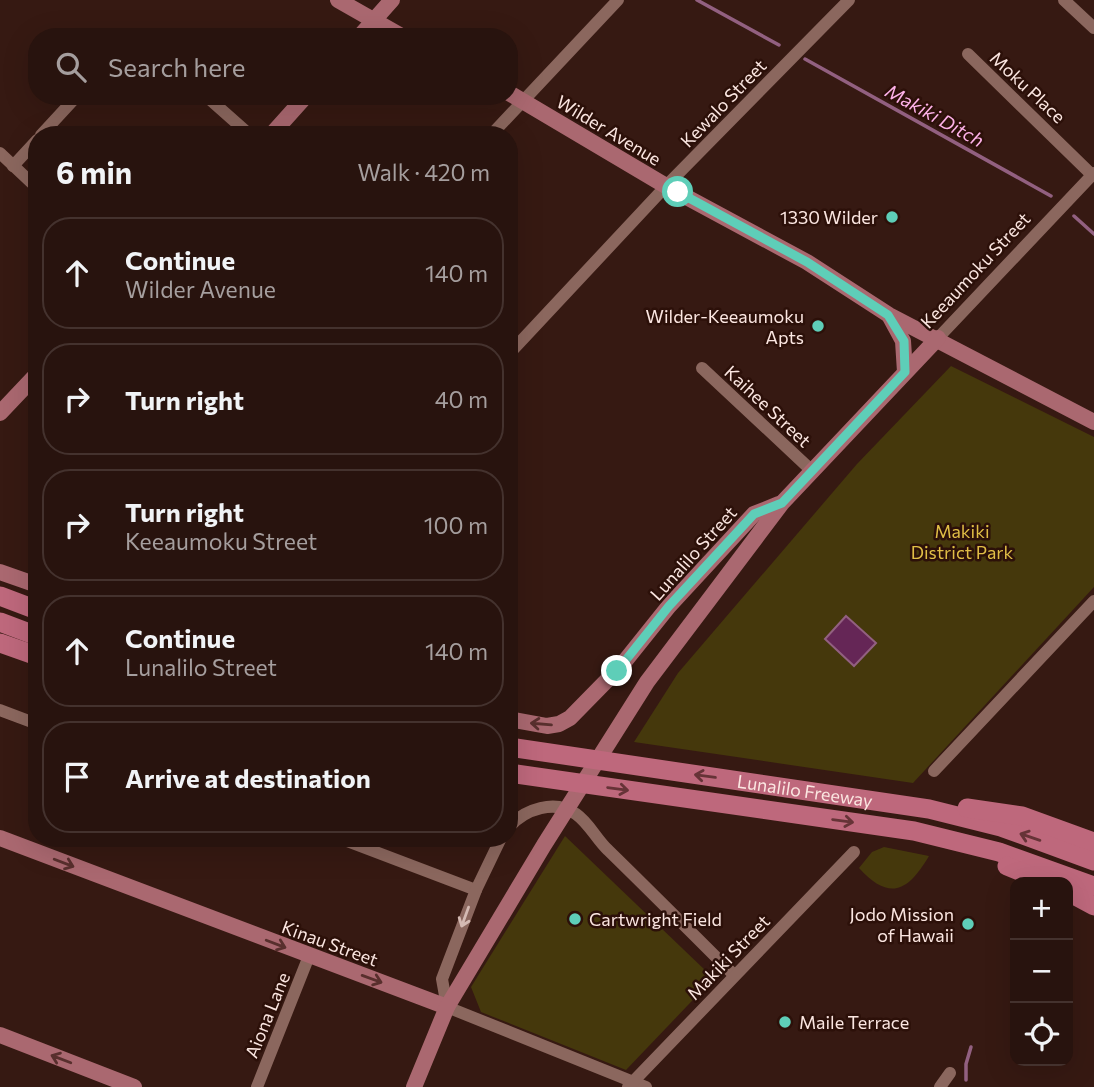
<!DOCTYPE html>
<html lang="en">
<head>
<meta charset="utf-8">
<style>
  :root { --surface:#28130e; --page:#301c17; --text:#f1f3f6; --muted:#a59e9e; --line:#44322e }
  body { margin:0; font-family:Commissioner,sans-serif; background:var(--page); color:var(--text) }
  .controls { position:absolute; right:21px; bottom:21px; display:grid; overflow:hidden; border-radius:14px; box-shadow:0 7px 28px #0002 }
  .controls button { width:63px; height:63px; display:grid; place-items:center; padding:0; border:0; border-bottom:2px solid var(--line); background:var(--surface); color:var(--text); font:35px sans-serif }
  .stop { position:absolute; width:21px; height:21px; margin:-16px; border:5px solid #5eceb8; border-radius:50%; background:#fff }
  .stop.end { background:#5eceb8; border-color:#fff; box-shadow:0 2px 7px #0008 }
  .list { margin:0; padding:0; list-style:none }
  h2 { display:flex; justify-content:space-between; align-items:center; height:91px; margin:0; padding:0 28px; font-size:30px }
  h2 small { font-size:23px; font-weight:400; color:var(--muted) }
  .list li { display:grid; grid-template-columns:46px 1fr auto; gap:21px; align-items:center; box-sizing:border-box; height:112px; margin:0 14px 14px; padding:0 14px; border:2px solid var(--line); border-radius:28px }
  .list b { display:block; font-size:26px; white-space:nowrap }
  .list p { margin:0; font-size:23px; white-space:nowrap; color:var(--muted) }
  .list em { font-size:23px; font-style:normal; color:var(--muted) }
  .icon { flex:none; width:38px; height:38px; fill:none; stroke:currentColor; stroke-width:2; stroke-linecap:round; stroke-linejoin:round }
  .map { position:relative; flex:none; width:1094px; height:1087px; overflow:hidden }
  .search { position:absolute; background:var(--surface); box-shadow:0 7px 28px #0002; left:28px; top:28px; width:490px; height:77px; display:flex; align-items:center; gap:18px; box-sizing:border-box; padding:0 24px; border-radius:28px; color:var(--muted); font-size:26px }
  .panel { position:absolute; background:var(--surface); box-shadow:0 7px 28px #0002; left:28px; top:126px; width:490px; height:721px; border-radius:28px }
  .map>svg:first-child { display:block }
  .green { fill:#45380c }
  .water { fill:#652656; stroke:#926080; stroke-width:2 }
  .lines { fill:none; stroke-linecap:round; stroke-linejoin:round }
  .stream { stroke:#926080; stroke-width:3.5 }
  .minor { stroke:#8b675e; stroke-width:12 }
  .major { stroke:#aa6870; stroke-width:16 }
  .highway { stroke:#be687c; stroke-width:19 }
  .oneway { stroke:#582f2d }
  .oneway2 { stroke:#663337 }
  .oneway3 { stroke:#d4bab3 }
  .route { stroke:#5eceb8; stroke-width:9 }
  .poi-dot { fill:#5eceb8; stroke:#2c1009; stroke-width:2.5 }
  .labels { text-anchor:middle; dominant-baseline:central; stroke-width:5; stroke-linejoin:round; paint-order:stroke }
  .street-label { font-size:18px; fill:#fbe6e1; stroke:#2c1009 }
  .poi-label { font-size:18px; fill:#fbe6e1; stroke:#2c1009; text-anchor:end }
  .park-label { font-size:18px; fill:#e1be46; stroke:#2c1009 }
  .water-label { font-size:19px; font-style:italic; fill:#fdb1e8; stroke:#2c1009 }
</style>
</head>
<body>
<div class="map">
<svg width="1094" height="1087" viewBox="0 0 1094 1087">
  <rect width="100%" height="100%" fill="#361912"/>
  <g class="green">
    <polygon points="951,366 1094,437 1094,587 913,783 634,742 678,673 857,464"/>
    <polygon points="565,836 706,971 710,982 626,1070 481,1012 471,987"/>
    <path d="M 884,847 L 929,856 C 908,891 890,902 859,868 L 872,852 Z"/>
  </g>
  <polygon class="water" points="846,616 876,643 854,666 825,639"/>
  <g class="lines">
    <g class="stream">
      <polyline points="697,0 779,45"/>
      <polyline points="805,59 1051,196"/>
      <polyline points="1074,216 1094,234"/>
      <polyline points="966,1080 966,1064 971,1047"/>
    </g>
    <g class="minor">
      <polyline points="1064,0 1094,28"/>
      <polyline points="968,54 1092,175"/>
      <polyline points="206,96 250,135"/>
      <polyline points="41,135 77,96"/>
      <polyline points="491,135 618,0"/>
      <polyline points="0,153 37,188"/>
      <polyline points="13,166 37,140"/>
      <polyline points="938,338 1094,173"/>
      <polyline points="509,354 666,186 849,0"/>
      <polyline points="702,368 810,469"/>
      <polyline points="0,710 37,724"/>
      <polyline points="934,771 1094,601"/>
      <path d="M 509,827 C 525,809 555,799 576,814 C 589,823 597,840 608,850 C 650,891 692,933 733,974"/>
      <polyline points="339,838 476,890"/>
      <polyline points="501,838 476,890 442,979 447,1007 646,1087"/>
      <polyline points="257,1087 309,956"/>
      <polyline points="628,1087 854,852"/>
      <polyline points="940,1087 950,1073"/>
    </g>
    <g class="major">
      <polyline points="338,0 403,37"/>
      <polyline points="359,37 392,0"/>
      <polyline points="509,93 666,186 807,262 889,315 1094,422"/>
      <polyline points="271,135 306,96"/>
      <polyline points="890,317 903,341 905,372"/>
      <polyline points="0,413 37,374"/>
      <polyline points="0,572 37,585"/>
      <polyline points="509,719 547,726 559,724 570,718 621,666 669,606 754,514 779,504"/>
      <polyline points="0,838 447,1007"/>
      <polyline points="0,1035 134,1087"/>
      <polyline points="414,1087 447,1007 544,845 647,682 782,503 938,338"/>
    </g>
    <g class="highway">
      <polyline points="0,596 37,610"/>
      <polyline points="0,622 37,636"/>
      <polyline points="0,643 37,656"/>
      <path id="s1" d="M 509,747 L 929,809 L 1001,827 L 1094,861"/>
      <polyline points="509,773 914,831 999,852 1094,886"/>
      <polyline points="967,808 1022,816 1094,842"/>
      <polyline points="1007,866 1046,882"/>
      <polyline points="1068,892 1094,906"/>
    </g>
  </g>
  <defs><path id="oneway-shaft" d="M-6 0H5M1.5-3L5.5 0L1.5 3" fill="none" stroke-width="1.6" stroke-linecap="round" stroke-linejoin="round" transform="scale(1.75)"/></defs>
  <g class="oneway">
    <use href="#oneway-shaft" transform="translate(541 724) rotate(-175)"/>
    <use href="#oneway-shaft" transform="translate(64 863) rotate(21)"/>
    <use href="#oneway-shaft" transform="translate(276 944) rotate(21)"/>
    <use href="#oneway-shaft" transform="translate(372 979) rotate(20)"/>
    <use href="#oneway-shaft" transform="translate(61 1059) rotate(-159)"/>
  </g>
  <g class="oneway2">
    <use href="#oneway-shaft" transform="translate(705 776) rotate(-172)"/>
    <use href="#oneway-shaft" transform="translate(618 789) rotate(8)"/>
    <use href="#oneway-shaft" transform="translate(843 821) rotate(8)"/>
    <use href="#oneway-shaft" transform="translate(1030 837) rotate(-161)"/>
  </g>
  <use class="oneway3" href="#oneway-shaft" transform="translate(465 917) rotate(110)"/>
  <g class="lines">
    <polyline class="route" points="617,671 669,606 754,514 782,503 905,372 904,341 888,315 807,262 678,192"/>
  </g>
  <g class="poi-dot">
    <circle cx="892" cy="217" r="7"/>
    <circle cx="818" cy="326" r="7"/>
    <circle cx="575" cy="919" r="7"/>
    <circle cx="968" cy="924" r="7"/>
    <circle cx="785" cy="1022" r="7"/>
  </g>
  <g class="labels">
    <g class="street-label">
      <text transform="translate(1028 87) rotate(43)">Moku Place</text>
      <text transform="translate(723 103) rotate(-46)">Kewalo Street</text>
      <text transform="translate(609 130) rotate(31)">Wilder Avenue</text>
      <text transform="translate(975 270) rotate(-47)">Keeaumoku Street</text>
      <text transform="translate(768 406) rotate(43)">Kaihee Street</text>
      <text transform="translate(693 553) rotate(-48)">Lunalilo Street</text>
      <text stroke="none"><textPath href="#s1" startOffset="299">Lunalilo Freeway</textPath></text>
      <text transform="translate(330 943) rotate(20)">Kinau Street</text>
      <text transform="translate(728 957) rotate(-46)">Makiki Street</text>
      <text transform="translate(267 1015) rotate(-68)">Aiona Lane</text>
    </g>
    <g class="poi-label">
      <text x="878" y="217">1330 Wilder</text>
      <text x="804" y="316">Wilder-Keeaumoku<tspan x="804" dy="21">Apts</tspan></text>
      <text x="954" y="914">Jodo Mission<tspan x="954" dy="21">of Hawaii</tspan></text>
      <text x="589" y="919" text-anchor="start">Cartwright Field</text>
      <text x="799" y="1022" text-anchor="start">Maile Terrace</text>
    </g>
    <g class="park-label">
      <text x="962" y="531">Makiki<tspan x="962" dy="21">District Park</tspan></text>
    </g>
    <g class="water-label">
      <text transform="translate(935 115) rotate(29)">Makiki Ditch</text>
    </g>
  </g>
</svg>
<div class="controls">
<button>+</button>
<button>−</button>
<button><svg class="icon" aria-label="locate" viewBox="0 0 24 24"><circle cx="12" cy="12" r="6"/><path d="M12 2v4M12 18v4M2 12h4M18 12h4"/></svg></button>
</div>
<div class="stop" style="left:678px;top:192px"></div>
<div class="stop end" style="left:617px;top:671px"></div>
<div class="search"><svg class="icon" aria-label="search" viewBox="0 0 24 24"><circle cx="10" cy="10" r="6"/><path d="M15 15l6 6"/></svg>Search here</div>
<section class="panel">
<h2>6 min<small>Walk · 420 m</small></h2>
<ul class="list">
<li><svg class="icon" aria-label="ahead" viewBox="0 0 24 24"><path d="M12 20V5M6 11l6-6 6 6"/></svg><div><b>Continue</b><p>Wilder Avenue</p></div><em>140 m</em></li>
<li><svg class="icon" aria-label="right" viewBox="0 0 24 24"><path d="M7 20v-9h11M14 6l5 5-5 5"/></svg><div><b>Turn right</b></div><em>40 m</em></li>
<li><svg class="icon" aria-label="right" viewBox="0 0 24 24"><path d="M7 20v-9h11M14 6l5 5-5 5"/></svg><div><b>Turn right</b><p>Keeaumoku Street</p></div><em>100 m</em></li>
<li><svg class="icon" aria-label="ahead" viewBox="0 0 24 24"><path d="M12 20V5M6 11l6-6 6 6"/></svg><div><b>Continue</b><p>Lunalilo Street</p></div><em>140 m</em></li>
<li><svg class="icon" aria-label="arrive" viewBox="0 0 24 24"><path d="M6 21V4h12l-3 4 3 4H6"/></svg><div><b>Arrive at destination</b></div></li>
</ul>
</section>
</div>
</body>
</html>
